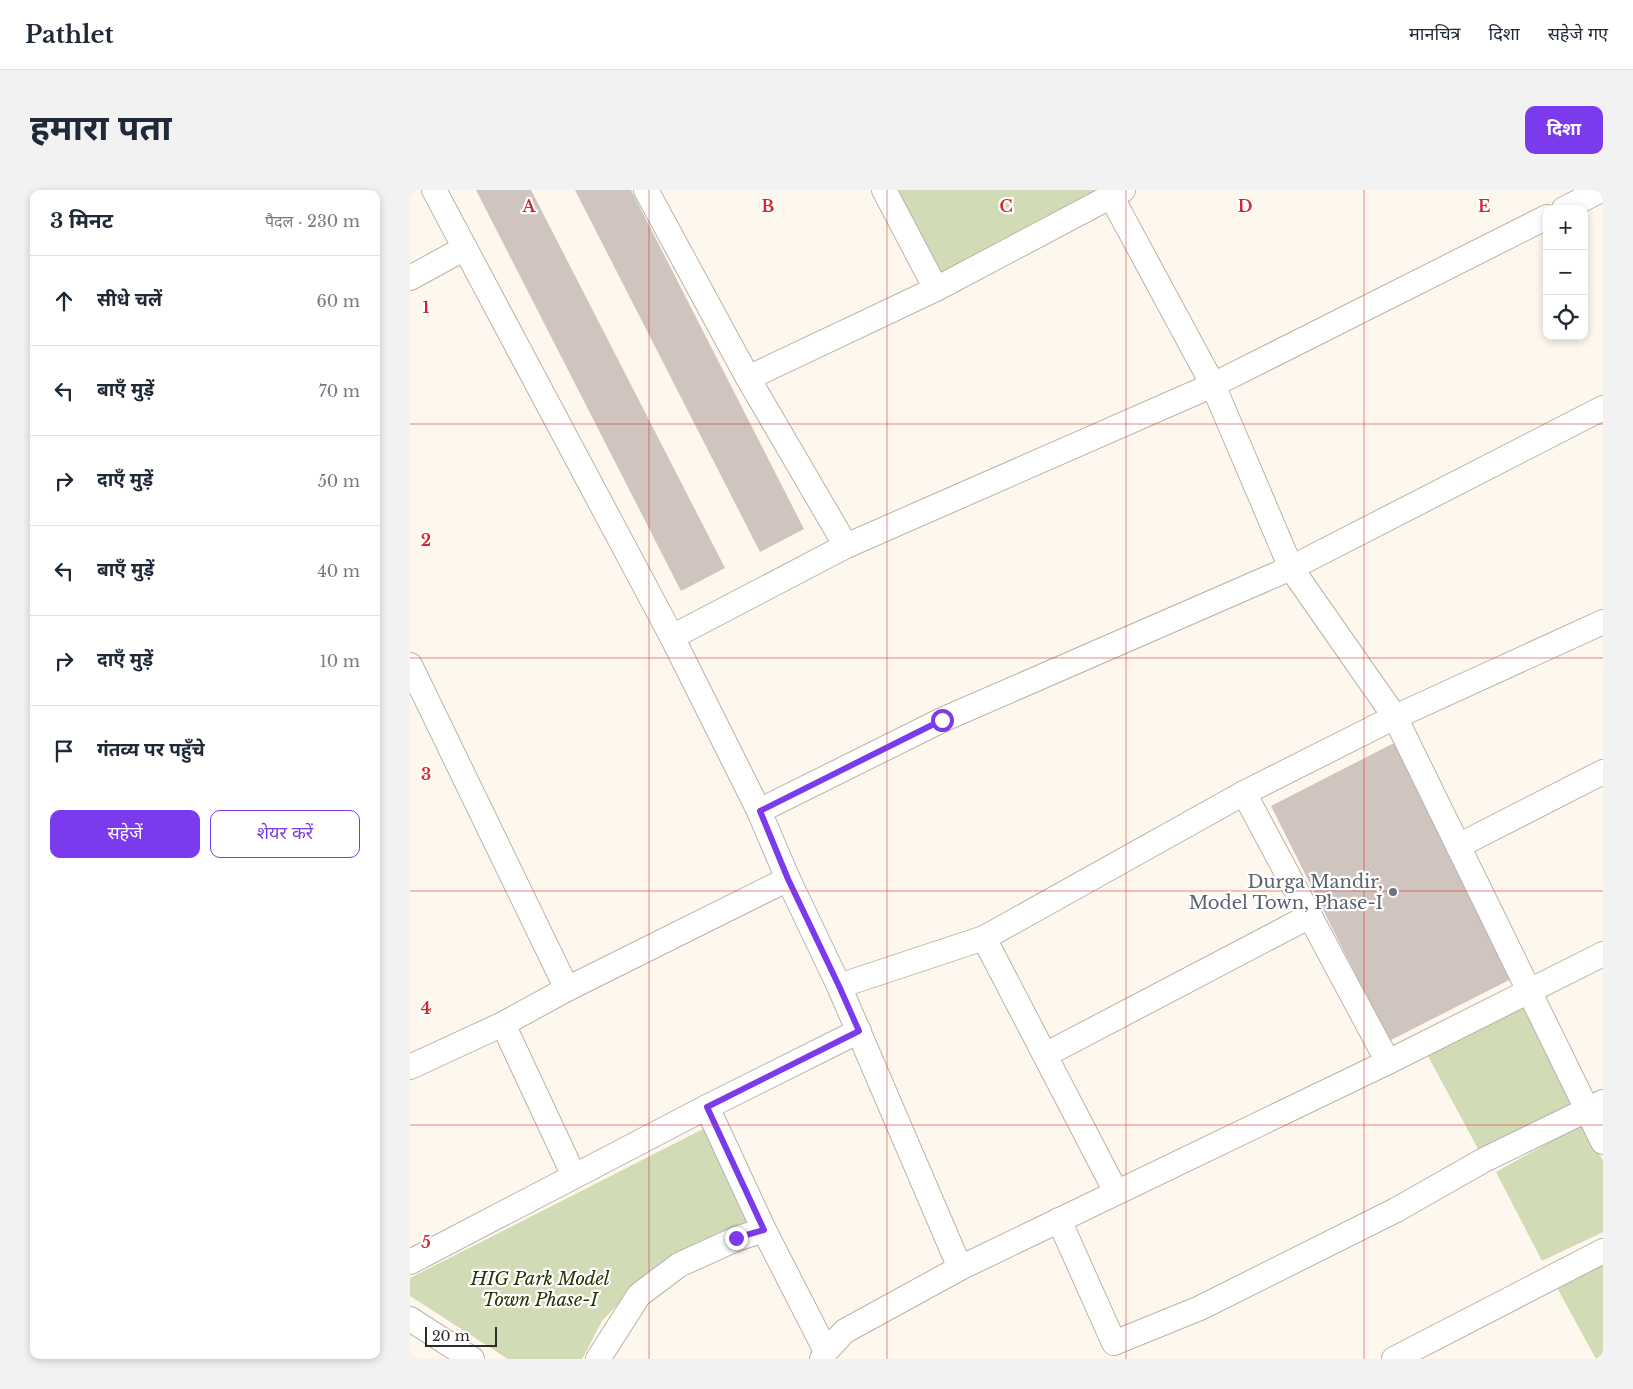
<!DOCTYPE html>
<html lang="hi">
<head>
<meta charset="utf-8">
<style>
  :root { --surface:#fff; --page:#f2f2f3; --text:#1f2937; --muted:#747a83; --line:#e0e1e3; --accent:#7c3aed }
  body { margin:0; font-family:"Libre Baskerville","Noto Sans Devanagari",serif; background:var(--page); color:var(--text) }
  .controls { position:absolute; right:15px; top:15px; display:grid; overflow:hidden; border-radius:10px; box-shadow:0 2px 8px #0003 }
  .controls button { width:45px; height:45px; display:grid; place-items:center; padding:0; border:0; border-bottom:1px solid var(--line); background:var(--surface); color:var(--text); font:25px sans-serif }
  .scale { position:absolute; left:15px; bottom:12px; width:72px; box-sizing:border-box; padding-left:5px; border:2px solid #2e2b28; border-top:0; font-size:14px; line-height:18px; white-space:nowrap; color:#2e2b28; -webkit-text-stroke:4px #fff; paint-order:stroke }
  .stop { position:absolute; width:15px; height:15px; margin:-11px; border:4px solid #7c3aed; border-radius:50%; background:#fff }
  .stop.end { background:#7c3aed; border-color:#fff; box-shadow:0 1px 5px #0008 }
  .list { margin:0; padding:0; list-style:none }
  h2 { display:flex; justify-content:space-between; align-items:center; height:65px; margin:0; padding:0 20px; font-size:21px }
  h2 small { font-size:16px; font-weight:400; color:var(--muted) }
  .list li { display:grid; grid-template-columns:32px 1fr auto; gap:15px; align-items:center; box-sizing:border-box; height:90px; padding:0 20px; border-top:1px solid var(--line) }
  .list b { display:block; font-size:19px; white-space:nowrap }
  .list em { font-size:16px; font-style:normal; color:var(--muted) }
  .actions { display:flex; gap:10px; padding:15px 20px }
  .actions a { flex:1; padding:11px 0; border:1px solid var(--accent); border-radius:10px; text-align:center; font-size:18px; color:var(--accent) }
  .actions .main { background:var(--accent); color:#fff }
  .icon { flex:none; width:28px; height:28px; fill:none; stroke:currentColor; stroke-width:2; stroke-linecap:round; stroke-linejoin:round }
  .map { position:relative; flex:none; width:1193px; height:1169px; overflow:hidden; border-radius:10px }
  header { display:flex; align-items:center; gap:30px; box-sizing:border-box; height:70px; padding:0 25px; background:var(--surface); border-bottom:1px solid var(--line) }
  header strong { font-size:24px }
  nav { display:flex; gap:28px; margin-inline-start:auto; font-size:18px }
  .intro { display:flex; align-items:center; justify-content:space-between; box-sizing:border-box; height:120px; padding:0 30px }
  h1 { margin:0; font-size:35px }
  .button { padding:12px 22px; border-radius:10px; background:var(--accent); color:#fff; font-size:18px; font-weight:700 }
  main { display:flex; gap:30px; padding:0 30px }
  aside { flex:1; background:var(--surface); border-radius:10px; box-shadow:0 2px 8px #0003 }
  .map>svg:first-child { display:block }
  .green { fill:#d1dbb6 }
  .building { fill:#d0c4bf }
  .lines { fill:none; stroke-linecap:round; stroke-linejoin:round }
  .street-casing { stroke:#bab3a9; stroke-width:26 }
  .street { stroke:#fff; stroke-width:24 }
  .route { stroke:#7c3aed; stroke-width:6 }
  .grid { fill:none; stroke:#d62828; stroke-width:1; stroke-opacity:0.55 }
  .worship-dot { fill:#6b7280; stroke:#fff; stroke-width:2 }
  .labels { text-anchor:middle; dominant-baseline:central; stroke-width:4.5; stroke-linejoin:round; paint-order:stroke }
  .worship-label { font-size:18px; fill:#5b616d; stroke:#fff; text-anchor:end }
  .park-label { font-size:18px; font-style:italic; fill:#2b3303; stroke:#fff }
  .grid-label { font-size:16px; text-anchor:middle; font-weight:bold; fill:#d62828; stroke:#fff; stroke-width:4.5; stroke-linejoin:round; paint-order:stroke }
</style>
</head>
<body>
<header>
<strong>Pathlet</strong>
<nav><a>मानचित्र</a><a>दिशा</a><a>सहेजे गए</a></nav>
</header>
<div class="intro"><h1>हमारा पता</h1><a class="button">दिशा</a></div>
<main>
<aside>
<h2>3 मिनट<small>पैदल · 230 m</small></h2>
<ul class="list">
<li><svg class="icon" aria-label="ahead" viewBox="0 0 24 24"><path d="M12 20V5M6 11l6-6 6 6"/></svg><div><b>सीधे चलें</b></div><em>60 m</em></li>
<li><svg class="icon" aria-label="left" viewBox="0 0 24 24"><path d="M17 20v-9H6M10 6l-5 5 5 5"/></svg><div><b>बाएँ मुड़ें</b></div><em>70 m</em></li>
<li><svg class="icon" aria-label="right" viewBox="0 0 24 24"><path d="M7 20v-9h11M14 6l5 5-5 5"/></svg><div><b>दाएँ मुड़ें</b></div><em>50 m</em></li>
<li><svg class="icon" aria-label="left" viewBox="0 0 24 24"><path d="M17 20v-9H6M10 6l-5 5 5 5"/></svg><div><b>बाएँ मुड़ें</b></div><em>40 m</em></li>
<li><svg class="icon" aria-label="right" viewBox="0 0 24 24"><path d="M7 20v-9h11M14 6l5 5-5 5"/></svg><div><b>दाएँ मुड़ें</b></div><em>10 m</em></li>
<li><svg class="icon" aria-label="arrive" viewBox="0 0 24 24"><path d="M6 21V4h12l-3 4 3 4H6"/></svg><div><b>गंतव्य पर पहुँचे</b></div></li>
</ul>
<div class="actions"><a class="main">सहेजें</a><a>शेयर करें</a></div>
</aside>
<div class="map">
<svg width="1193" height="1169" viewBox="0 0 1193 1169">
  <rect width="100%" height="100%" fill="#fef7ed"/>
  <g class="green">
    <polygon points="474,0 713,0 526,99"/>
    <polygon points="1117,797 1177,920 1074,970 1012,855"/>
    <polygon points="1174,933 1193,971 1193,1042 1132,1071 1086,982"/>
    <polygon points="299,936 343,1034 234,1087 192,1131 172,1169 98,1169 0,1106 0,1088"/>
    <polygon points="1193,1068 1193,1169 1186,1169 1145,1094"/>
  </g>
  <g class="building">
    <polygon points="66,0 121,0 315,378 271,401"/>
    <polygon points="165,0 221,0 394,339 350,362"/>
    <polygon points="986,552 1105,787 979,851 861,616"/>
  </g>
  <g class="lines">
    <g class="street-casing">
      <g id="street">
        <polyline points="24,0 262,447 349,621 378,689 429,796 550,1078"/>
        <polyline points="236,0 338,188 436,356"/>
        <polyline points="474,0 526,99"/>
        <polyline points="701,6 803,195 881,378 985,527 1193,952"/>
        <polyline points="1154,19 1191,0"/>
        <polyline points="0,88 55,58"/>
        <polyline points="338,188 526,99 713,0"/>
        <polyline points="262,447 436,356 803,195 1137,27"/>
        <polyline points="0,475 157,799"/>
        <polyline points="834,603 978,872"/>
        <polyline points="349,621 532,530 881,378 1193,218"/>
        <polyline points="1048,656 1193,582"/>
        <polyline points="574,748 706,1002"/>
        <polyline points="429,796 574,748 834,603 985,527 1193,432"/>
        <polyline points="93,834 164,986"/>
        <polyline points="635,865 900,726"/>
        <polyline points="0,877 93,834 157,799 378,689"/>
        <polyline points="297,917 354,1040 416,1161"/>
        <polyline points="649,1030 704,1153 790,1118 986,1020 1074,970 1193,912"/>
        <polyline points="0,1072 297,917 449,841"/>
        <polyline points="0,1129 62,1169"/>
        <polyline points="188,1169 229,1105 269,1075 326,1049 354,1040"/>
        <polyline points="412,1169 416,1161 435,1141 550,1078 978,872 1193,764"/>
        <polyline points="984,1169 1193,1061"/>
      </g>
    </g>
    <use href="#street" class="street"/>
  </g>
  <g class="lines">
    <polyline class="route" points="326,1048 354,1040 297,917 449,841 429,796 378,689 350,621 532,530"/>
  </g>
  <path class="grid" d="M 239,0 L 239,1169M 477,0 L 477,1169M 716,0 L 716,1169M 954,0 L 954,1169M 0,234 L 1193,234M 0,468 L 1193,468M 0,701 L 1193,701M 0,935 L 1193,935"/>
  <circle class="worship-dot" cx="983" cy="702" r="5"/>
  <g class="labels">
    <g class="worship-label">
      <text x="973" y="692">Durga Mandir,<tspan x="973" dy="21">Model Town, Phase-I</tspan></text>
    </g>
    <g class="park-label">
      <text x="130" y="1089">HIG Park Model<tspan x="130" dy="21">Town Phase-I</tspan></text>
    </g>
  </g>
  <g class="grid-label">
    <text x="119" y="22">A</text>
    <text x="358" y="22">B</text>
    <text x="596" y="22">C</text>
    <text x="835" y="22">D</text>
    <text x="1074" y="22">E</text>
    <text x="16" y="123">1</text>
    <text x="16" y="356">2</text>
    <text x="16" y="590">3</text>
    <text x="16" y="824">4</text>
    <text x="16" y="1058">5</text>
  </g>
</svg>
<div class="controls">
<button>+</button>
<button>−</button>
<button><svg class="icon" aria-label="locate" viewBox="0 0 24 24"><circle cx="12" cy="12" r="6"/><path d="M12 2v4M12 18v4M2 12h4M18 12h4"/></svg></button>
</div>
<div class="scale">20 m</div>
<div class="stop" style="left:532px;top:530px"></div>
<div class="stop end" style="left:326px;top:1048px"></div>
</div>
</main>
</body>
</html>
